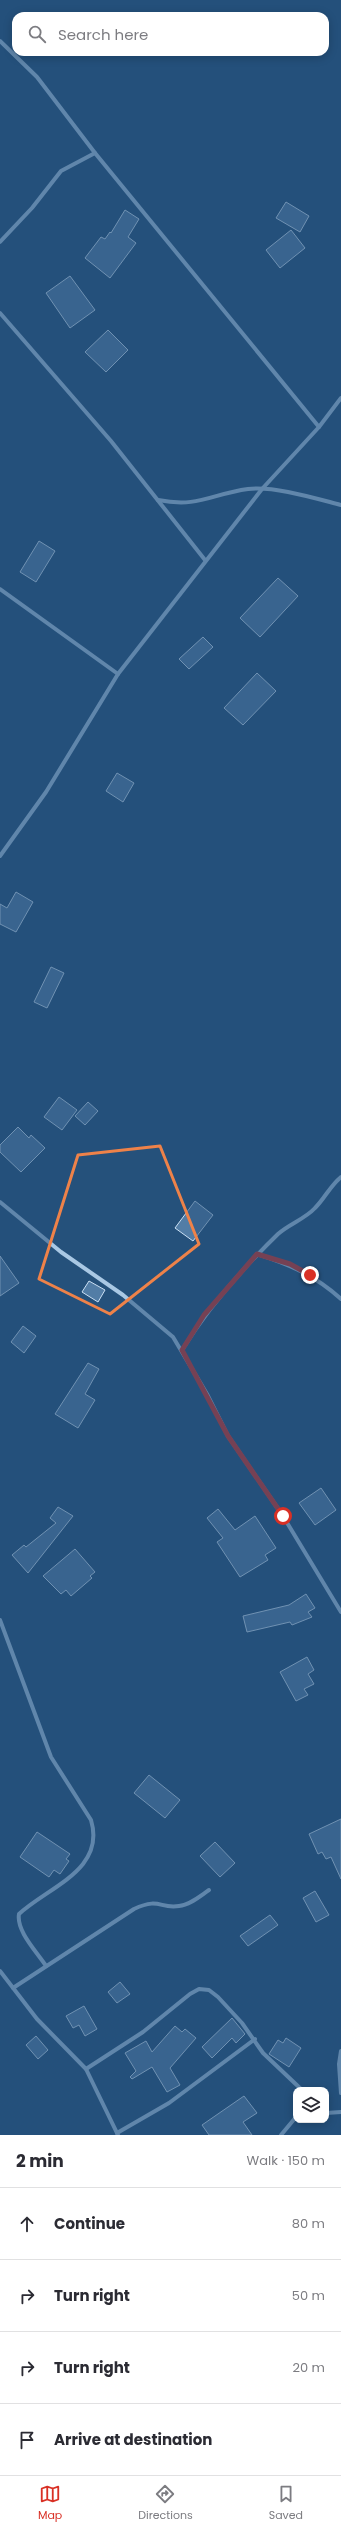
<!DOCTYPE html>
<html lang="en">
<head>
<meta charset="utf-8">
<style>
  :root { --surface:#fff; --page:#f7f7f7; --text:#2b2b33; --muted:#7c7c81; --line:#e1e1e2; --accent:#d93025 }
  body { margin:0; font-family:Poppins,sans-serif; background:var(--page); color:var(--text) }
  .controls { position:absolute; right:12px; bottom:12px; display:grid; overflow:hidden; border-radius:8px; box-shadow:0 2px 10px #0003 }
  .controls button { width:36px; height:36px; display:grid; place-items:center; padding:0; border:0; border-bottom:1px solid var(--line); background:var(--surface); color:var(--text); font:20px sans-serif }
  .stop { position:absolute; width:12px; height:12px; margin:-9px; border:3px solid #d93025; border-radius:50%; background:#fff }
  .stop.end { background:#d93025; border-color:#fff; box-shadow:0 1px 4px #0008 }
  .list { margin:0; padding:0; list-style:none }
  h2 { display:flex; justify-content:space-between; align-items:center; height:52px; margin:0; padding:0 16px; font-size:17px }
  h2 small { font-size:13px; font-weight:400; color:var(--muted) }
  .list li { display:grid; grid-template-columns:26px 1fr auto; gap:12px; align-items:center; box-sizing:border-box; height:72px; padding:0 16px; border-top:1px solid var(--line) }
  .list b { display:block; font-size:15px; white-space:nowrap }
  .list em { font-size:13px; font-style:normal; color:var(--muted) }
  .icon { flex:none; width:22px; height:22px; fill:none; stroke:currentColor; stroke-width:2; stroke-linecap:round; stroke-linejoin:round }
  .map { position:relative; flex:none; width:341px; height:2135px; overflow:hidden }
  .search { position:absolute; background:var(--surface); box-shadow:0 2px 10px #0003; left:12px; right:12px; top:12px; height:44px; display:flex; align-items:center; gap:10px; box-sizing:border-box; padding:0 14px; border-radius:12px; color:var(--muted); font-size:15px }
  .sheet { height:340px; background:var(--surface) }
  nav { display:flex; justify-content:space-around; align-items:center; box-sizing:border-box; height:56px; border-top:1px solid var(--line); background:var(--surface); font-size:11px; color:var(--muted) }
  nav a { display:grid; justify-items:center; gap:2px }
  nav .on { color:var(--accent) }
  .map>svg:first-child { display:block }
  .building { fill:#527da6; stroke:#cbe0f4 }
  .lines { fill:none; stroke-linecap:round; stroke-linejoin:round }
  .minor { stroke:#a9c8e4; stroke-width:4 }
  .route { stroke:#d93025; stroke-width:5 }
  .marked { fill:none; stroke:#ee8249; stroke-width:3; stroke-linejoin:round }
</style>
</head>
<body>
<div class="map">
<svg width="341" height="2135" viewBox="0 0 341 2135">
  <rect width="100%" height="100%" fill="#25517b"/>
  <g class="building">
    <polygon points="286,202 309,216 300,232 276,218"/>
    <polygon points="125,210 139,219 128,237 136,243 110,278 85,258 101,237 105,239 110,232 111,233"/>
    <polygon points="291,230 305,248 280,268 266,250"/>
    <polygon points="70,276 95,310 70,328 46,293"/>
    <polygon points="108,330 128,350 106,372 85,352"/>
    <polygon points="39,541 55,551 36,582 20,572"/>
    <polygon points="278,578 298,596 260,637 240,618"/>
    <polygon points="203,637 213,647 189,669 179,659"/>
    <polygon points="257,673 276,691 243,725 224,708"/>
    <polygon points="117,773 134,783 123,802 106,791"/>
    <polygon points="16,892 33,902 16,932 0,924 0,904 7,908"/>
    <polygon points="51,967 64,973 47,1008 34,1002"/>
    <polygon points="59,1097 77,1110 62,1130 44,1117"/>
    <polygon points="88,1102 98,1111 85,1125 75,1116"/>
    <polygon points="18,1127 29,1138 31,1135 45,1148 21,1172 0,1152 0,1145"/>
    <polygon points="195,1201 213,1215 193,1241 175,1228"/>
    <polygon points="0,1256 19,1283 0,1296"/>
    <polygon points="89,1281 105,1290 98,1302 82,1292"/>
    <polygon points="23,1326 36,1336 24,1353 11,1342"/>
    <polygon points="88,1363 99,1369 85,1394 95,1400 78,1428 55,1414"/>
    <polygon points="321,1488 336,1510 315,1525 299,1503"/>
    <polygon points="58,1507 73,1516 28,1573 12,1555 24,1545 26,1547 56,1523 50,1518"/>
    <polygon points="218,1509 235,1530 255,1516 276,1548 265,1555 268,1560 240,1577 217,1542 223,1538 207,1518"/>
    <polygon points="75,1549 95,1572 90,1576 92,1578 71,1596 66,1590 61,1594 43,1576"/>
    <polygon points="306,1594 315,1608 308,1612 312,1617 292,1625 290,1622 247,1632 243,1616 289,1605"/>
    <polygon points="307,1657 314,1670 308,1674 314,1684 304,1689 308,1695 296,1701 280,1672"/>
    <polygon points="149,1775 180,1800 165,1818 134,1793"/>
    <polygon points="341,1819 341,1879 331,1857 326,1859 322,1852 318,1854 309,1834"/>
    <polygon points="37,1832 70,1854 66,1859 69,1861 60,1874 54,1870 49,1877 20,1857"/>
    <polygon points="215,1842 235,1863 220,1877 200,1856"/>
    <polygon points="315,1891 329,1915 316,1922 303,1898"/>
    <polygon points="270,1915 278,1925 248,1946 240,1936"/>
    <polygon points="120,1982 130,1994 117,2003 108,1992"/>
    <polygon points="84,2006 97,2029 85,2036 79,2025 73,2028 66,2016"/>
    <polygon points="232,2018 245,2034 236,2043 232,2038 212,2058 202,2047"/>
    <polygon points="175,2026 182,2032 185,2029 196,2038 170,2068 180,2085 167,2092 152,2067 132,2079 130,2077 136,2071 125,2053 146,2041 152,2052"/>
    <polygon points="36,2036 48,2050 38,2059 26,2045"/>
    <polygon points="286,2038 301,2048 289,2067 269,2054 278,2040 283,2043"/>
    <polygon points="244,2096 257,2113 243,2122 252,2135 209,2135 202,2125"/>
  </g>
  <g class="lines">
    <g class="minor">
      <polyline points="0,41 37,77 95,153 319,427"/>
      <polyline points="0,242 32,208 61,171 95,153"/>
      <polyline points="0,313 111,441 205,560"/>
      <path d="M 158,500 C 199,508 211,494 248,489 C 275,486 314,498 341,505"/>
      <polyline points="0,589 118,674"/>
      <polyline points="0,856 46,792 118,674 262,489 319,427 341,398"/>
      <polyline points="0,1202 61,1252 123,1295 173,1337 207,1394 228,1436 283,1516 341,1612"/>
      <path d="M 257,1254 C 289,1264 316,1276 341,1299"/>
      <path d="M 182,1350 C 209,1306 241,1270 278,1234 C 289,1224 305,1219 315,1208 C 325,1198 330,1186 341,1177"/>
      <path d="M 0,1620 L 51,1757 L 91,1820 C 106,1870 48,1887 19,1914 C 16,1931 37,1952 46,1966"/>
      <polyline points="0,1971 37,2019 86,2069 118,2135"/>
      <path d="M 13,1988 L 134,1909 C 160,1897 159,1909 179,1906 C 190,1905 200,1896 209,1890"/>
      <polyline points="341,2051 339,2064 341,2093"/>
      <polyline points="86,2069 143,2032 190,1994 199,1989 209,1990 218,1997 242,2023 263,2053 302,2090"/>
      <polyline points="326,2113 341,2112"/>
      <polyline points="117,2133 169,2103 255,2039"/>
      <polyline points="281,2135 296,2117"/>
    </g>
  </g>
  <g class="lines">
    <polyline class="route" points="283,1516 228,1436 182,1350 204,1315 257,1254 290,1264 310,1275"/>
  </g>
  <path d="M0 0H341V2135H0ZM 160,1146 L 199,1244 L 110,1314 L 39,1279 L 78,1155 Z" fill="#25517b" fill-opacity=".55" fill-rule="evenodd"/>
  <path class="marked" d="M 160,1146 L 199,1244 L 110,1314 L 39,1279 L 78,1155 Z"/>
</svg>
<div class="controls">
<button><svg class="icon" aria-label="layers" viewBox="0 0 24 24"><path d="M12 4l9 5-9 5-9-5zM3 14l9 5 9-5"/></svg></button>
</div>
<div class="stop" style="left:283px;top:1516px"></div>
<div class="stop end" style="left:310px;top:1275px"></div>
<div class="search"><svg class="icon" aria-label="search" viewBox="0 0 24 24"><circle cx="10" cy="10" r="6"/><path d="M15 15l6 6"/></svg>Search here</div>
</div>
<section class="sheet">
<h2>2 min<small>Walk · 150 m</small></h2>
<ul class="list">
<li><svg class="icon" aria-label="ahead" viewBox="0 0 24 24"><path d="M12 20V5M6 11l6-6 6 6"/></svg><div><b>Continue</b></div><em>80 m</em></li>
<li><svg class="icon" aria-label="right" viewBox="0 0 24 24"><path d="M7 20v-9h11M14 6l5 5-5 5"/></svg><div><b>Turn right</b></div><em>50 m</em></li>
<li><svg class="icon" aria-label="right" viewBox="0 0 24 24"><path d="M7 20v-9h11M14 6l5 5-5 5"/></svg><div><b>Turn right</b></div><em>20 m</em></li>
<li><svg class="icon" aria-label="arrive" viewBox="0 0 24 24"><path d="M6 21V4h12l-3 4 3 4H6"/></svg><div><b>Arrive at destination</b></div></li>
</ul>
</section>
<nav>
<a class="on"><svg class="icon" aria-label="map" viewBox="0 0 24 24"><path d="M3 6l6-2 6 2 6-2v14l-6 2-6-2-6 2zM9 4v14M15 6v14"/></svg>Map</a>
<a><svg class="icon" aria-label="directions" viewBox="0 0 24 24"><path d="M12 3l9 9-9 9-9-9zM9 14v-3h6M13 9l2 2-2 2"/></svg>Directions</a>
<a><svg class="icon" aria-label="saved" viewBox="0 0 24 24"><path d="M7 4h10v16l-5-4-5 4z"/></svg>Saved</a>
</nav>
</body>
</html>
